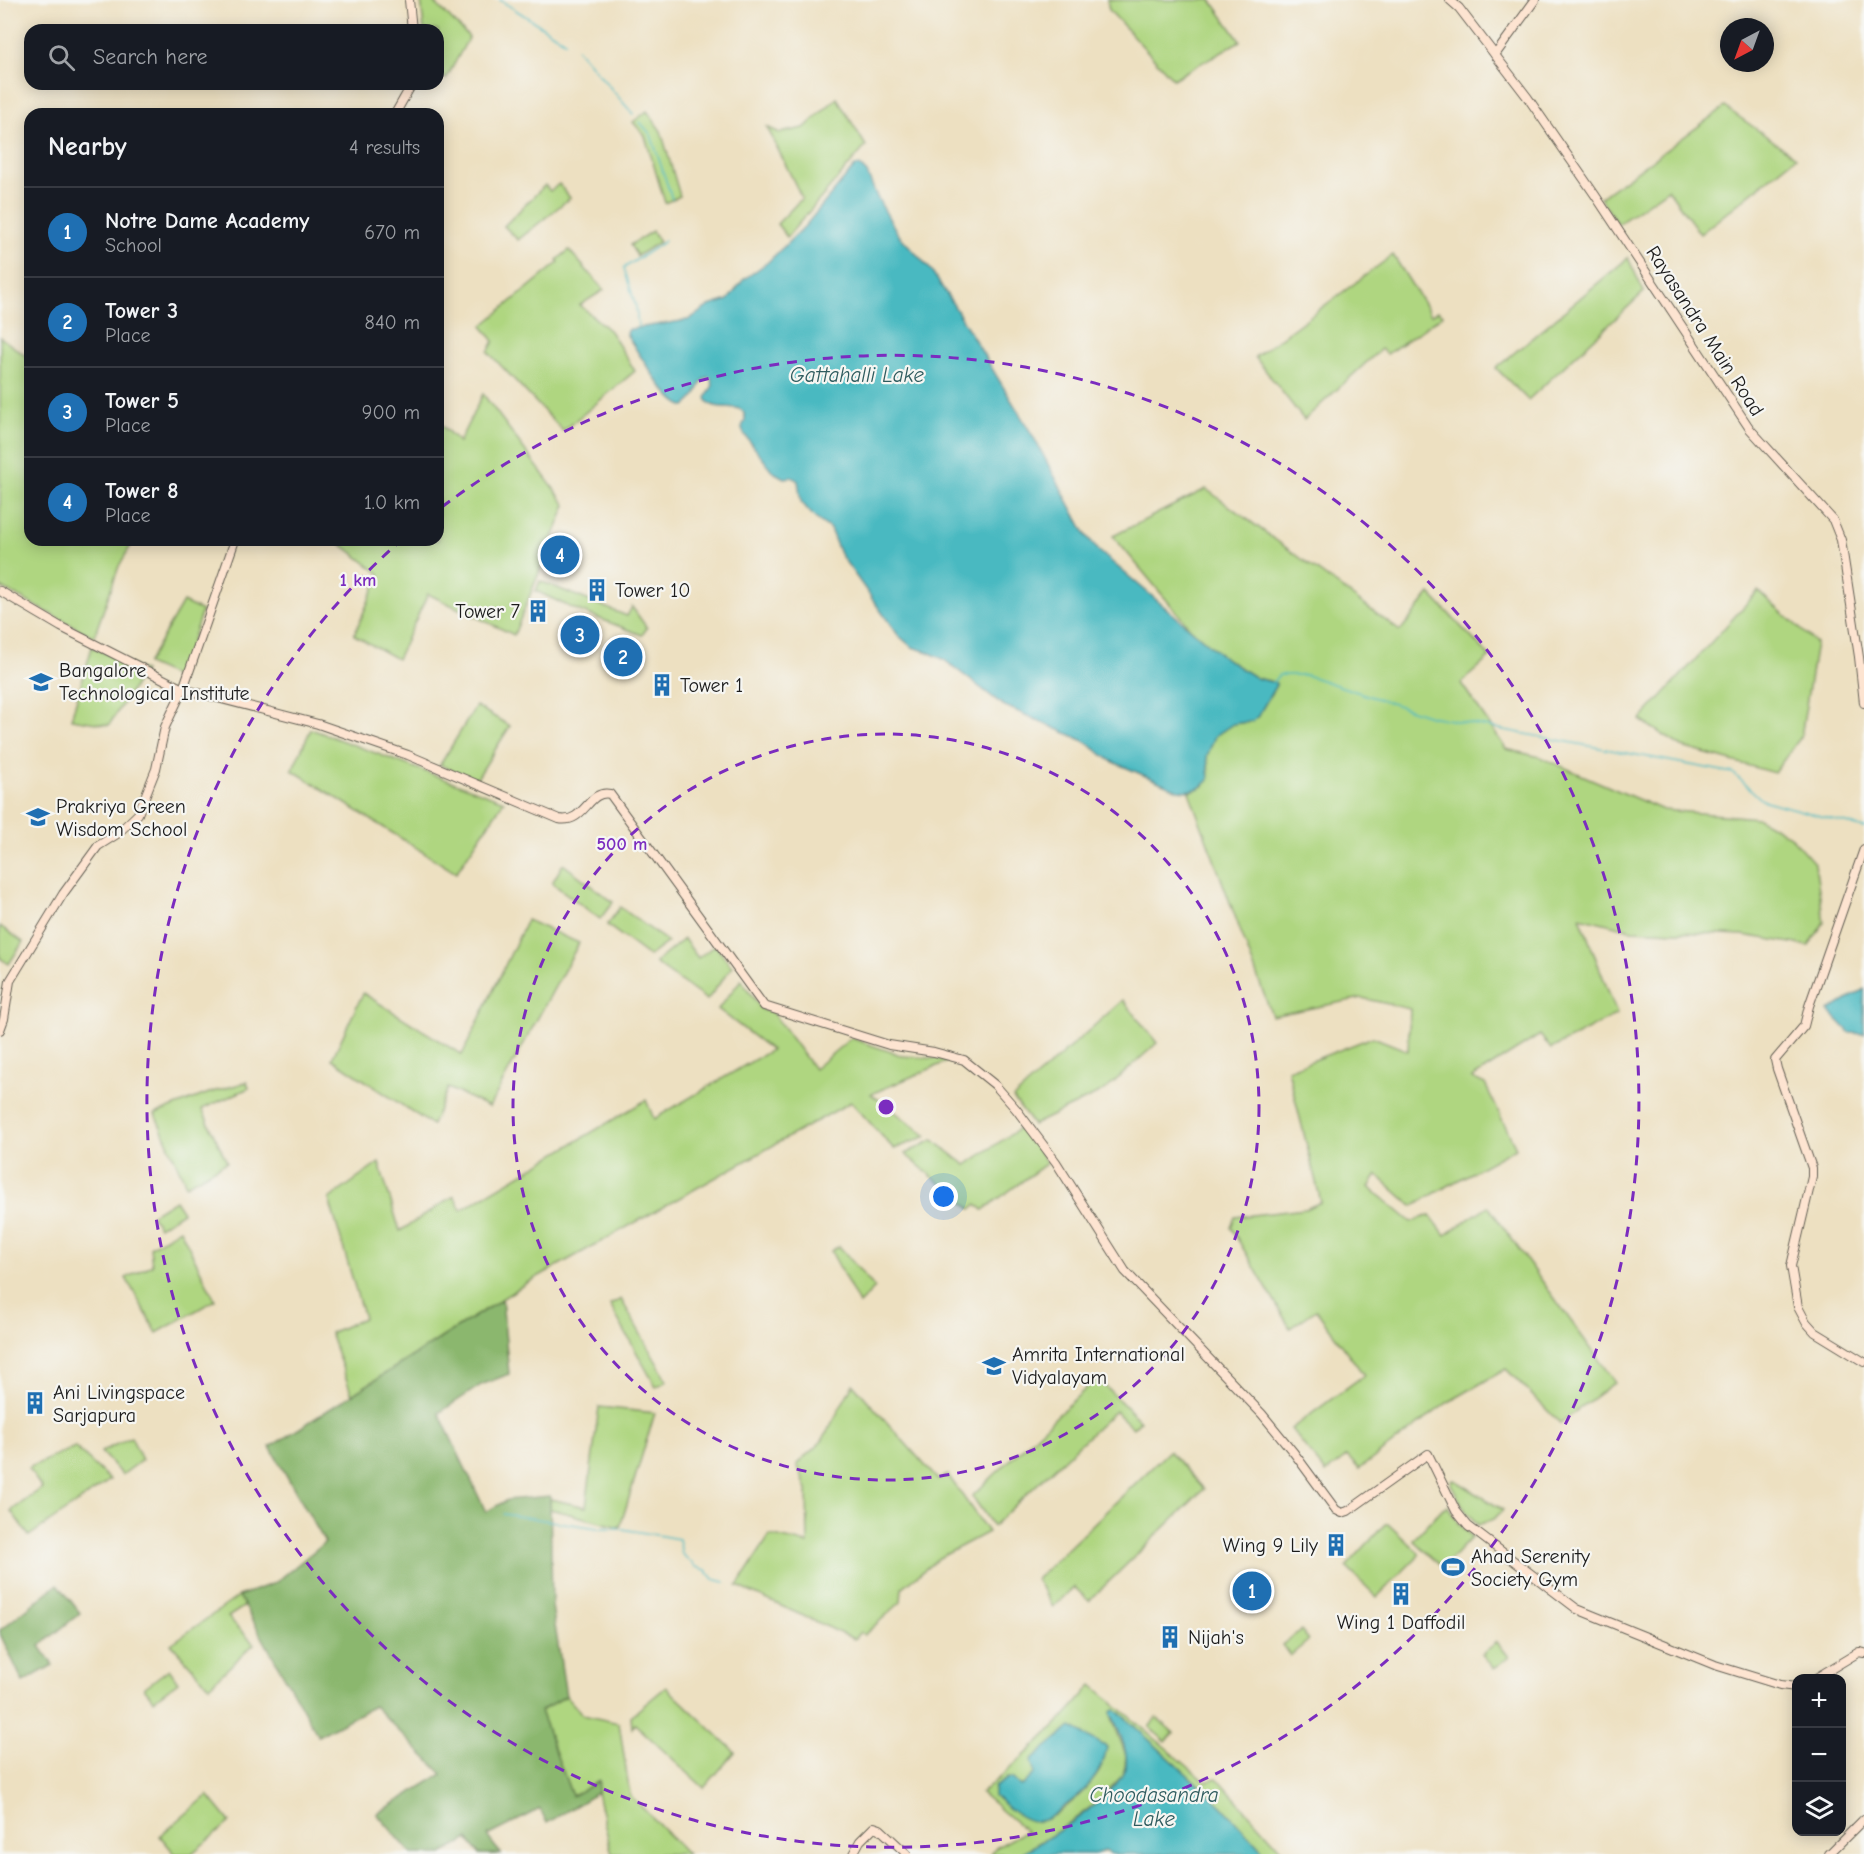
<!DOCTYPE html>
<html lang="en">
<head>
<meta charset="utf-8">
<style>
  :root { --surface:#171b24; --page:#242831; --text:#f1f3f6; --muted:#9ea1a6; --line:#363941; --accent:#1f6fb2 }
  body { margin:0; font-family:"Comic Neue",sans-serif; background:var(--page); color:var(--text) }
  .controls { position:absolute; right:18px; bottom:18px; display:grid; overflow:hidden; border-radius:12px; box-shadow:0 3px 15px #0003 }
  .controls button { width:54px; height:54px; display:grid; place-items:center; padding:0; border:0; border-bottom:2px solid var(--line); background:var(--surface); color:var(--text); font:30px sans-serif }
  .compass { position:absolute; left:1720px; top:18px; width:54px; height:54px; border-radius:50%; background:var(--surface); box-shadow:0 3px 15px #0003; rotate:221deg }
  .you { position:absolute; left:944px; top:1197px; width:21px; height:21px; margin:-15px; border:4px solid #fff; border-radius:50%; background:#1a73e8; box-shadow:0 0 0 9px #1a73e833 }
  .badge { display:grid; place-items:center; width:39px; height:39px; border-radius:50%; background:var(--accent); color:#fff; font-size:20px; font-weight:700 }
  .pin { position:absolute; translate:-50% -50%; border:3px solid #fff; box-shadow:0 2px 6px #0006 }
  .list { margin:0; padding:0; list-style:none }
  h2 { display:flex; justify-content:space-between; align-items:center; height:78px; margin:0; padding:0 24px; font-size:26px }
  h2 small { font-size:20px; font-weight:400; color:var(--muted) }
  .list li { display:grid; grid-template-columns:39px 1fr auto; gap:18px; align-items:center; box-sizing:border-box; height:90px; padding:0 24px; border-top:2px solid var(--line) }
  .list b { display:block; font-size:22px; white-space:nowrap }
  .list p { margin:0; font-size:20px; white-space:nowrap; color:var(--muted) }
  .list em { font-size:20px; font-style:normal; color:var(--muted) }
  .icon { flex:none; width:33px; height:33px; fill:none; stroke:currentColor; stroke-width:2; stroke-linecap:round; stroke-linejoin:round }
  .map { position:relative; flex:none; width:1864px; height:1854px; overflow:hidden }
  .search { position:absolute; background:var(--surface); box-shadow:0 3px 15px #0003; left:24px; top:24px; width:420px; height:66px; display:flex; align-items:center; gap:15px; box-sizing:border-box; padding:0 21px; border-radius:18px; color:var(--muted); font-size:22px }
  .panel { position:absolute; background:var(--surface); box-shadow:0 3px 15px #0003; left:24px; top:108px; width:420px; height:438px; border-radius:18px }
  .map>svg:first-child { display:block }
  .green { fill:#afd680; stroke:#66794e; stroke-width:1.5; fill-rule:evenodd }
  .forest { fill:#8bb76e; stroke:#546a45; stroke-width:1.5 }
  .water { fill:#4ab9c1; stroke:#336a6e; stroke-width:1.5 }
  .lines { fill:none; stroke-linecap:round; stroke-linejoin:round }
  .stream { stroke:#4ab9c1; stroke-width:1.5 }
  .secondary-casing { stroke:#656156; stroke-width:10 }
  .secondary { stroke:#fde4d1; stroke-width:8 }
  .ring { fill:none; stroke:#7b2cbf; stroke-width:3; stroke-dasharray:10 8 }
  .labels { text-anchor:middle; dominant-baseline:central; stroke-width:4.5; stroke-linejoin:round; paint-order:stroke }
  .street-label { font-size:20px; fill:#1c1c1c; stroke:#f6f6f2 }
  .poi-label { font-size:20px; fill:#1c1c1c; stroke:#f6f6f2; text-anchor:start }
  .water-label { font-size:21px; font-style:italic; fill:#2e5b5e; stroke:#f6f6f2 }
  .centre { fill:#7b2cbf; stroke:#f6f6f2; stroke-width:3 }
  .ring-label { font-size:18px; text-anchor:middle; font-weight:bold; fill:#7b2cbf; stroke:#f6f6f2; stroke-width:4.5; stroke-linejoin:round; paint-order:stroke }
</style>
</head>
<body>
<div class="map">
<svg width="1864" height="1854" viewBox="0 0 1864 1854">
  <rect width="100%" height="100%" fill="#f6f6f2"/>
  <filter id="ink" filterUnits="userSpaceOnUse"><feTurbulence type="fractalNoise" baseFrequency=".0167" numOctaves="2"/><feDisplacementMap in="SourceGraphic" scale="12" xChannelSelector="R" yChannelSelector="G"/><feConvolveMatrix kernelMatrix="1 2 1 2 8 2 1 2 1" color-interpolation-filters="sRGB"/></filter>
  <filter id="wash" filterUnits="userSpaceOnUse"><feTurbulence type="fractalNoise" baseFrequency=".008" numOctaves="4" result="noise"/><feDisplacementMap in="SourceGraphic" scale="24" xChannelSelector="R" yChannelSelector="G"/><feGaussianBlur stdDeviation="1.35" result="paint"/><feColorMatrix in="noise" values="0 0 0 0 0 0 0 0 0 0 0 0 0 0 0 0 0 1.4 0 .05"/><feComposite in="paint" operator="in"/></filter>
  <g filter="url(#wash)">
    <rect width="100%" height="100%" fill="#ede0c1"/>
    <g class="green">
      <polygon points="421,0 432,0 469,37 446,79 438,72 438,30 424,30"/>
      <polygon points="1107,0 1211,0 1240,41 1173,79 1109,10"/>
      <polygon points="837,98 866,146 787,237 777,224 802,198 767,127 780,133 804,128"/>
      <polygon points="1725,107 1796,157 1700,234 1668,189 1618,224 1600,198"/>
      <polygon points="647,111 661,131 680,196 665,203 645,136 633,122"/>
      <polygon points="559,184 570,198 518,240 504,226 545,185 550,191"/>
      <polygon points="652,231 659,242 637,256 630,245"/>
      <polygon points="569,250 604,290 580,305 610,331 635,371 563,431 488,352 494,341 482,326 559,262 557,260"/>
      <polygon points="1393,255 1431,315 1438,311 1443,315 1387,354 1381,349 1304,420 1255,357"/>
      <polygon points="1628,258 1644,292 1528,400 1496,368"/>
      <polygon points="0,337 30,359 30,540 134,540 119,566 94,637 0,587"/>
      <polygon points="483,394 566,505 514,635 428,594 397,659 354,635 380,574 336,540 438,540 438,422 459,442"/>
      <polygon points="1206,489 1400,631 1430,594 1490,657 1461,683 1506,749 1540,757 1663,810 1758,818 1790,836 1815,864 1824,922 1809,946 1743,935 1632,930 1580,917 1617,1014 1551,1049 1540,1035 1472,1078 1485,1084 1516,1148 1412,1206 1377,1175 1369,1187 1411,1222 1430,1215 1445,1235 1488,1206 1615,1382 1560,1423 1506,1369 1447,1403 1359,1469 1347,1456 1326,1473 1291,1429 1364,1375 1316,1310 1290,1328 1231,1228 1235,1217 1305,1209 1321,1202 1288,1070 1373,1037 1408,1051 1410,1009 1362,998 1272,1016 1189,792 1204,786 1209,773 1207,756 1215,736 1233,724 1253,721 1258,716 1276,685 1270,681 1256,678 1226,659 1190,628 1113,536"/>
      <polygon points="540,581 627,616 632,607 647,628 642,635 572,608 536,591"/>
      <polygon points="1758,591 1816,643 1801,737 1774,773 1682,747 1640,720"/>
      <polygon points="183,602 202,611 180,675 176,677 147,664"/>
      <polygon points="92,647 144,671 109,725 71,719"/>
      <polygon points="476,706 510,726 476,780 440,765"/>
      <polygon points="311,729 504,801 456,873 292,770"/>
      <polygon points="563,864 613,902 600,919 552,883"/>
      <polygon points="620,907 668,942 649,956 607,925"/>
      <polygon points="527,920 579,943 489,1107 448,1088 432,1125 332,1059 363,993 462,1055"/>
      <polygon points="0,926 23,942 9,964 0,958"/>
      <polygon points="684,939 698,958 715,945 732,967 707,1000 655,963"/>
      <polygon points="741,980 762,1010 772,1012 814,1069 851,1038 903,1056 951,1060 871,1094 927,1136 894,1149 851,1102 842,1107 525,1284 352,1395 330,1333 364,1318 329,1199 379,1163 400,1231 454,1196 461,1210 646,1100 654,1119 771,1050 718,1009"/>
      <polygon points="1123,1000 1157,1043 1105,1090 1033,1125 1013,1098"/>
      <polygon points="247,1082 249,1088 202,1109 227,1162 186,1185 155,1114 209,1093"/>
      <polygon points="1023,1126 1047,1163 983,1210 977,1204 971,1209 905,1154 933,1140 966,1165"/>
      <polygon points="175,1200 183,1212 159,1227 151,1215"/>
      <polygon points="180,1229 215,1300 157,1333 126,1278 152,1265 150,1247"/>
      <polygon points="839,1246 875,1288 859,1304 831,1251"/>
      <polygon points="621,1299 667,1381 656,1387 610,1305"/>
      <polygon points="1097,1378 1140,1421 1133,1428 1115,1411 993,1526 972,1496"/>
      <polygon points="853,1384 938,1480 948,1475 988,1532 939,1558 902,1588 901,1602 864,1635 860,1632 854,1639 737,1586 770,1535 808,1544 807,1490 797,1464 822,1441"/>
      <polygon points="599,1407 655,1413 620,1527 550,1509 550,1499 586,1507"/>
      <polygon points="131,1437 142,1460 122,1475 101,1452"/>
      <polygon points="75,1447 110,1480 29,1536 11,1511 42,1488 28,1468"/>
      <polygon points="1169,1451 1204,1489 1089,1601 1074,1587 1053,1607 1036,1579"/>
      <polygon points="1452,1480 1455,1480 1503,1510 1494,1519 1478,1525 1465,1510 1451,1484"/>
      <polygon points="1448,1506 1458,1523 1472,1537 1443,1568 1413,1540 1443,1508"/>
      <polygon points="1385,1524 1388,1524 1419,1553 1419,1555 1377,1597 1346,1567"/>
      <polygon points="239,1596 245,1606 228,1617 254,1644 209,1686 171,1644"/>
      <polygon points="1301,1630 1309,1640 1290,1656 1282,1645"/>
      <polygon points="1497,1642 1509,1657 1494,1669 1482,1654"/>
      <polygon points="169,1669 178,1682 154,1700 144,1688"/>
      <path d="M 1092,1685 L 1205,1781 L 1217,1778 L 1285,1854 L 1265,1854 L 1222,1806 L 1115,1709 L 1112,1718 L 1126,1755 L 1125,1767 L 1122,1776 L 1096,1803 L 1054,1834 L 1019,1854 L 991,1854 L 995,1848 L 1026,1831 L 981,1793 C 1021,1760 1059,1726 1092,1685 ZM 1035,1768 L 1100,1770 C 1090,1787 1064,1812 1046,1819 C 1039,1822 1033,1821 1027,1819 L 1008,1778 L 1022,1786 L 1035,1775 Z"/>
      <polygon points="666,1687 735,1752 704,1788 635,1724 632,1728 631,1716"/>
      <polygon points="566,1696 583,1715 619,1723 630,1795 687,1854 612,1854 597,1793 599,1782 572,1796 540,1711"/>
      <polygon points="1157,1718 1174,1733 1166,1742 1149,1727"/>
      <polygon points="208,1795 230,1822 191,1854 175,1854 160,1836"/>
    </g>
    <g class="forest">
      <polygon points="502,1299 509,1374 481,1385 439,1413 486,1512 507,1500 550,1496 552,1606 566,1696 540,1711 572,1796 599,1781 597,1793 547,1823 540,1809 487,1836 501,1854 479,1854 468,1839 442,1854 412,1854 377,1814 442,1774 374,1706 318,1736 239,1596 275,1583 325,1542 270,1447"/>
      <polygon points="58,1584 80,1613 40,1646 53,1665 23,1682 0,1634 0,1630"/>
    </g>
    <g class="water">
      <path d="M 855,166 L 860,166 L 867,173 L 877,197 L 898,234 L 931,270 L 953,304 L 1033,436 L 1086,535 L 1099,551 L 1226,659 L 1256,678 L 1276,683 L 1276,685 L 1258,716 L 1253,721 L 1233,724 L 1215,736 L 1207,756 L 1209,780 C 1201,790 1190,792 1178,790 L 1111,761 L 1084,741 L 1003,705 L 943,659 L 928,652 L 912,647 L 898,635 L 840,554 L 830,529 L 815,518 L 801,502 L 798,481 L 792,477 L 784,478 L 773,472 L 744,434 L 742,428 C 742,425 745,422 745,419 C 746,398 712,416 706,398 L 713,385 L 711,378 L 708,377 C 699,382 701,386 696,394 C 694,399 689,403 685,406 C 670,407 636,349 627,335 L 628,330 L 630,329 L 688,320 L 709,306 L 728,300 L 743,280 L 768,262 L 805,226 Z"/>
      <polygon points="1864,989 1864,1034 1850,1033 1829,1011"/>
      <path d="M 1115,1709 L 1222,1806 L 1265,1854 L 1112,1854 L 1105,1851 L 1094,1854 L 1019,1854 C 1045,1841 1123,1794 1126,1764 C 1128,1749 1119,1733 1114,1719 L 1111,1715 L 1111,1712 Z"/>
      <path d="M 1071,1727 L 1107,1747 C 1102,1776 1085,1792 1062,1808 C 1053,1815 1045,1823 1033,1821 C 1020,1819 1004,1804 994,1796 L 994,1787 L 1008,1778 L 1013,1779 L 1020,1786 L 1023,1785 L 1035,1773 L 1031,1762 L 1032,1759 Z"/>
    </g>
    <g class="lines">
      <g class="stream">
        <polyline points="500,0 566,42"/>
        <polyline points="577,49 633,114"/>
        <polyline points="640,122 651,135 672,199"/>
        <polyline points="638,327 636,307 624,268 665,241"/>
        <polyline points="1272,683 1279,675 1306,675 1430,716 1733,773 1762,800 1864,828"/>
        <polyline points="503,1514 598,1528 617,1528 679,1539 682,1554 696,1567 706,1570 713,1579 725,1582"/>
      </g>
    </g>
  </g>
  <g filter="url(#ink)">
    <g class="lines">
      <g class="secondary-casing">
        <g id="secondary">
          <polyline points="409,0 412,30"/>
          <polyline points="1450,0 1459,8 1528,98 1595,195 1750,429 1833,520 1841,540 1859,657 1864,703"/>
          <polyline points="1495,55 1535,0"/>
          <polyline points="395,114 412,84"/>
          <path d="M 0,591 L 61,627 L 183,689 L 318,724 L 408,755 L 559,819 C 585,824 588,789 610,794 L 764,1006 L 889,1045 L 934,1052 L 964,1060 L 995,1085 L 1016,1109 L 1056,1162 L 1125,1271 L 1262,1414 L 1294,1453 L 1336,1510 L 1342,1513 L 1348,1511 L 1428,1454 L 1456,1511 L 1468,1526 L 1577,1609 L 1715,1665 L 1780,1685 L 1796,1687"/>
          <polyline points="1864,849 1809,1006 1804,1026 1775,1060 1777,1069 1812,1168 1812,1177 1791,1266 1798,1307 1806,1322 1815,1332 1864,1362"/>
          <polyline points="0,1030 4,1019 10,981 63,894 98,846 117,834 138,814 156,769 165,727 183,689 235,540"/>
          <polyline points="1816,1678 1859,1652 1864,1653"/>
          <polyline points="853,1854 860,1841 874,1827 880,1829 907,1854"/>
          <polyline points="1829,1854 1864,1819"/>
        </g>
      </g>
      <use href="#secondary" class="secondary"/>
    </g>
  </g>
  <g class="ring">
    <circle cx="886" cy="1107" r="373"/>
    <path d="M442 507A746 746 0 1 1 397 544"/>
  </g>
  <defs>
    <g id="building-bare" transform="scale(1.8)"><path d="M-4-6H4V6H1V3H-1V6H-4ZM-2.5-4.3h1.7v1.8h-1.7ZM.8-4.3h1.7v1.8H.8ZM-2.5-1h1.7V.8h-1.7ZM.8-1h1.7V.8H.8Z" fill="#1f6fb2" stroke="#f6f6f2" stroke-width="2.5" paint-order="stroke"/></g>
    <g id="university-bare" transform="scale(1.8)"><path d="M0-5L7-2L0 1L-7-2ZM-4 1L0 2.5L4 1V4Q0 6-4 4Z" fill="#1f6fb2" stroke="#f6f6f2" stroke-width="2.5" paint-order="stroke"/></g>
    <g id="school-bare" transform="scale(1.8)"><path d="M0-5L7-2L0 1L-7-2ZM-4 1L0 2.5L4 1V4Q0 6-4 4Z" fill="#1f6fb2" stroke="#f6f6f2" stroke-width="2.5" paint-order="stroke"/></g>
    <g id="stadium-bare" transform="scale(1.8)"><path d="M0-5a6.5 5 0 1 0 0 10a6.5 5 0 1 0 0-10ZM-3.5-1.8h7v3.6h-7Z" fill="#1f6fb2" stroke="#f6f6f2" stroke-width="2.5" paint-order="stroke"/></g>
  </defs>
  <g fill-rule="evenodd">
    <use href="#building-bare" x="597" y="590"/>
    <use href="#building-bare" x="538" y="611"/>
    <use href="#university-bare" x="41" y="682"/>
    <use href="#building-bare" x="662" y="685"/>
    <use href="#school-bare" x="38" y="817"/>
    <use href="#school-bare" x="994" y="1366"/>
    <use href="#building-bare" x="35" y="1403"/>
    <use href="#building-bare" x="1336" y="1545"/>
    <use href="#stadium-bare" x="1453" y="1567"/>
    <use href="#building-bare" x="1401" y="1594"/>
    <use href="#building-bare" x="1170" y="1637"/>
  </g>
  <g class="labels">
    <g class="street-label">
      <text transform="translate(1705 331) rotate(57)">Rayasandra Main Road</text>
    </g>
    <g class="poi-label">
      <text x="615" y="590">Tower 10</text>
      <text x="520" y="611" text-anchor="end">Tower 7</text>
      <text x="59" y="670">Bangalore<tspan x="59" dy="23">Technological Institute</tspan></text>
      <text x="680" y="685">Tower 1</text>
      <text x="56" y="806">Prakriya Green<tspan x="56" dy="23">Wisdom School</tspan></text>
      <text x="1012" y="1354">Amrita International<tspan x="1012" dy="23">Vidyalayam</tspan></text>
      <text x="53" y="1392">Ani Livingspace<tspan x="53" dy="23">Sarjapura</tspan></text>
      <text x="1318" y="1545" text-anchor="end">Wing 9 Lily</text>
      <text x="1471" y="1556">Ahad Serenity<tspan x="1471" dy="23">Society Gym</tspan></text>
      <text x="1401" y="1622" text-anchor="middle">Wing 1 Daffodil</text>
      <text x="1188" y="1637">Nijah's</text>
    </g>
    <g class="water-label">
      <text x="857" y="375">Gattahalli Lake</text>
      <text x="1154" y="1795">Choodasandra<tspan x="1154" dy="24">Lake</tspan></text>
    </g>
  </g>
  <circle cx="886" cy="1107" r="9" class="centre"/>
  <g class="ring-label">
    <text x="358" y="586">1 km</text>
    <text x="622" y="850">500 m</text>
  </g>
</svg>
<div class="controls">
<button>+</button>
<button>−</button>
<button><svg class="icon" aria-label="layers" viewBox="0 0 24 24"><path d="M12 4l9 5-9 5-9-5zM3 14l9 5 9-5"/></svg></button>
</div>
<svg class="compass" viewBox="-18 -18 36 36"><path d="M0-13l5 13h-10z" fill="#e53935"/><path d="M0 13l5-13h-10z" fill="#9ea1a6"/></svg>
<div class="you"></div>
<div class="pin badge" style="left:1252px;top:1591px">1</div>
<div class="pin badge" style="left:623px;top:657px">2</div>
<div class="pin badge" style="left:580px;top:635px">3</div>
<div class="pin badge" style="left:560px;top:555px">4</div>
<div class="search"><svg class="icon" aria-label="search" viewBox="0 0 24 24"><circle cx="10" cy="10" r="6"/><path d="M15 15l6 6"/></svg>Search here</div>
<section class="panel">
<h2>Nearby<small>4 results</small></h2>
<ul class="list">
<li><span class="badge">1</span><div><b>Notre Dame Academy</b><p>School</p></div><em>670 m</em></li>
<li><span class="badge">2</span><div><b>Tower 3</b><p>Place</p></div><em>840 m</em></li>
<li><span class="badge">3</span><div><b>Tower 5</b><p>Place</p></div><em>900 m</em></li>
<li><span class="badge">4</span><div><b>Tower 8</b><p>Place</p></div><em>1.0 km</em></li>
</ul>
</section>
</div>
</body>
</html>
